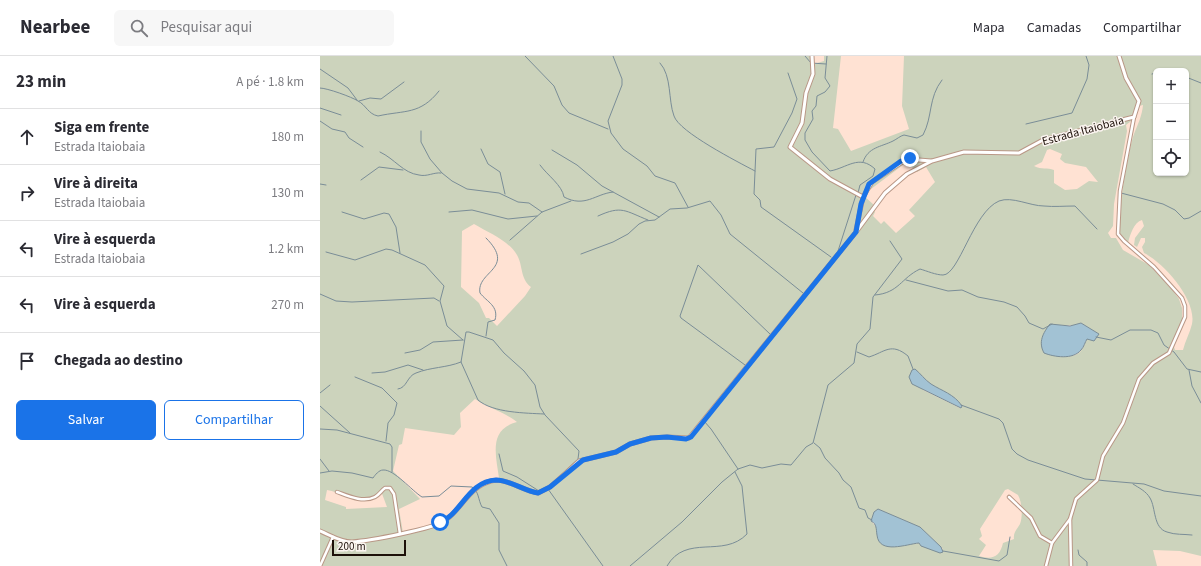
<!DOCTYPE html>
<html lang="pt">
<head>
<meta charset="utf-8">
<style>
  :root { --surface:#fff; --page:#f7f7f7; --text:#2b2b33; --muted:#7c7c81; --line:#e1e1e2; --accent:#1a73e8 }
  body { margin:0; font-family:"Source Sans 3",sans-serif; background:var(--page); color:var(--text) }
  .controls { position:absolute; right:12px; top:12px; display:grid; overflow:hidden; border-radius:6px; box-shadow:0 1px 3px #0004 }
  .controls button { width:36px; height:36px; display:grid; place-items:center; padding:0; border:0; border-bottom:1px solid var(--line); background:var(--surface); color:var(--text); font:20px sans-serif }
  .scale { position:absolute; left:12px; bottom:10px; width:74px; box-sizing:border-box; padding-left:4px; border:2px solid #1c1009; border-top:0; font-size:11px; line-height:14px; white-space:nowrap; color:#1c1009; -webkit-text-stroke:3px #fbf4f0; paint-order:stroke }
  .stop { position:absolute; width:12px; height:12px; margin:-9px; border:3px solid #1a73e8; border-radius:50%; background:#fff }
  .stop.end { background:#1a73e8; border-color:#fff; box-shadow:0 1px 4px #0008 }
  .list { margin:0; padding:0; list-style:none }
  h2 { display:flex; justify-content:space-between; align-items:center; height:52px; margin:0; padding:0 16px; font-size:17px }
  h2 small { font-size:13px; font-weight:400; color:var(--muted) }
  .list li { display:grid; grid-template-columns:26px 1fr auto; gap:12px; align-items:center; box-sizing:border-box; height:56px; padding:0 16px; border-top:1px solid var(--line) }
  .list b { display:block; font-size:15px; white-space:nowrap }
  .list p { margin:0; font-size:13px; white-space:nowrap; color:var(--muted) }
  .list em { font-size:13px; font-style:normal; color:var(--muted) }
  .actions { display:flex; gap:8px; padding:12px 16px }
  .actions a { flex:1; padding:9px 0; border:1px solid var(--accent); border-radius:6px; text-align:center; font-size:14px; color:var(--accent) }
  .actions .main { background:var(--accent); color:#fff }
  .icon { flex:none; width:22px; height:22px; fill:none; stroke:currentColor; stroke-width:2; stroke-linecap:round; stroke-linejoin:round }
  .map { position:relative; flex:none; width:881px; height:510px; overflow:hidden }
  header { display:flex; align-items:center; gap:24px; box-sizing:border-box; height:56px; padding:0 20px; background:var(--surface); border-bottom:1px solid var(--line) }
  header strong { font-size:19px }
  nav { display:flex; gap:22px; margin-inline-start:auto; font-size:14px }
  .search { width:280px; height:36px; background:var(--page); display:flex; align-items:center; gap:10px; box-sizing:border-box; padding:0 14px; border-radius:6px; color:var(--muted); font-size:15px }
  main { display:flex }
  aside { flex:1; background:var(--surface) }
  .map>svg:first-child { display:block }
  .green { fill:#ccd3bc; fill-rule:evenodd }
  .water { fill:#a2c2d4; stroke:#7a8d97 }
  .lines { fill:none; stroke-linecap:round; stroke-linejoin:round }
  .stream { stroke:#7a8d97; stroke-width:1 }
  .minor-casing { stroke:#b99786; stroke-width:4.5 }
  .tertiary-casing { stroke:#b99786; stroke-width:5 }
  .minor { stroke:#fff; stroke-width:2.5 }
  .tertiary { stroke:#fff; stroke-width:3 }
  .route { stroke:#1a73e8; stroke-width:5 }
  .labels { text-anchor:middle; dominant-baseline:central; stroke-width:3; stroke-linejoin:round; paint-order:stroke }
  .street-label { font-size:12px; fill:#1c1009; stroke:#fbf4f0 }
</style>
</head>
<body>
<header>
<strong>Nearbee</strong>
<div class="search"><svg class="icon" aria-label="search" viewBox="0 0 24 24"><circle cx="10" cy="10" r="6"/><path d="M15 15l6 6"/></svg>Pesquisar aqui</div>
<nav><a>Mapa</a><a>Camadas</a><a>Compartilhar</a></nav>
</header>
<main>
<aside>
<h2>23 min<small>A pé · 1.8 km</small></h2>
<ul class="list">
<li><svg class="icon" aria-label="ahead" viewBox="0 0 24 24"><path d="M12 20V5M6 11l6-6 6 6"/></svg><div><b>Siga em frente</b><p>Estrada Itaiobaia</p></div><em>180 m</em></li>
<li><svg class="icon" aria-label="right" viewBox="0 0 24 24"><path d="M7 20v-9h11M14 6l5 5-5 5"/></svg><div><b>Vire à direita</b><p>Estrada Itaiobaia</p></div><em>130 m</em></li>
<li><svg class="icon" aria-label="left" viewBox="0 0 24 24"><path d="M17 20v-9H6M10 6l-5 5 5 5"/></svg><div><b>Vire à esquerda</b><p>Estrada Itaiobaia</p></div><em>1.2 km</em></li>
<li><svg class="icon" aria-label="left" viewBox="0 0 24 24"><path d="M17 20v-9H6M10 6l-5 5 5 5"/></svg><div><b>Vire à esquerda</b></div><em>270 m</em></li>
<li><svg class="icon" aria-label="arrive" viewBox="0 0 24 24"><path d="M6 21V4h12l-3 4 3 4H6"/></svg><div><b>Chegada ao destino</b></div></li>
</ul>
<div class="actions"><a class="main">Salvar</a><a>Compartilhar</a></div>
</aside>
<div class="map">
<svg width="881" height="510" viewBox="0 0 881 510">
  <rect width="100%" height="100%" fill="#ffe2d3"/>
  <path class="green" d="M 0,0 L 492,0 L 494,8 L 504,5 L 504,0 L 521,0 L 513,72 L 518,73 L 531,95 L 589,73 L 582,50 L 584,0 L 881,0 L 881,500 L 860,495 L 833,494 L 837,510 L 0,510 ZM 836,15 L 866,15 L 866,117 L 836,117 ZM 823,49 C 822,60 818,68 814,78 C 809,91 795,168 800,179 C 801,182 804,184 805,186 L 808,187 C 810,179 814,166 822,164 L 824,170 L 815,182 L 814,189 L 817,191 L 821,182 L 825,182 L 825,186 L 822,191 L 824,197 C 844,207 877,244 872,268 C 870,277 865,285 863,294 L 855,294 L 854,291 L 862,266 L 862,252 L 859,243 L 851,232 L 829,209 L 803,194 L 796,182 L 791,182 L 788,177 L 793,170 L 794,148 L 807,75 L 806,69 L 815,62 L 819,50 ZM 730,93 L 742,98 L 740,103 L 745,107 L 766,111 L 778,126 L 769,125 L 757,133 L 745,134 L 734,127 L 734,114 C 727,111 722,114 714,110 L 722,106 L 727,94 ZM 587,106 L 597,116 L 606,111 L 615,126 L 589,154 L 595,160 L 576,177 L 564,165 L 561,168 L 553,160 L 555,156 L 553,153 L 555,150 L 543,139 ZM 154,168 C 169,177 188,184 197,199 C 203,209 200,223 211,231 L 205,240 L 177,270 L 169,262 L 166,262 L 159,247 L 141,231 L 142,175 ZM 761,267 L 779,278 L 771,283 L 767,283 C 765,286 764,291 761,295 C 754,303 742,300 733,300 L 741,269 L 754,269 ZM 595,313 C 600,318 605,324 611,328 C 622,336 634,338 642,350 L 640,352 L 603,334 ZM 155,343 C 169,352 184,356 197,366 C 168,373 176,400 179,422 L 151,434 L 126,464 L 83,477 L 79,453 L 100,443 L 73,415 L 79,389 L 82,388 L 85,372 L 134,379 L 141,371 L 140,357 ZM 688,433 L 698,439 C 702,446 703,460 700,468 C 697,473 693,477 694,483 L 683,487 C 680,501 672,504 659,500 L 666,489 L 659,483 L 662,480 L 660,473 L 685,434 ZM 7,434 C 27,438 43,451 61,435 L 67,451 L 26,453 L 26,451 L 5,444 ZM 558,453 L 600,471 L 623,493 L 601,490 L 599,487 L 571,491 L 557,480 L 557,472 L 551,465 L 554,456 Z"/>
  <g class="water">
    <path d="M 761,267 L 779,278 L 774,285 L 767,283 C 765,286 764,291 761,294 C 753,304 734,301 724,297 C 718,286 723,277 730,268 L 750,270 Z"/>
    <path d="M 595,313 C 600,317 605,324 611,328 C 622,335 634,338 642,350 L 641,352 L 592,328 L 589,321 L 592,314 Z"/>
    <path d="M 558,453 L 600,471 L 621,491 L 623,496 L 620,497 L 601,490 L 599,487 C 587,488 559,499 557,479 C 556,473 557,468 551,465 L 554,456 Z"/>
  </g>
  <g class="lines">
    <g class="stream">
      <polyline points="205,0 234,30 242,49 249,57 288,73"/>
      <polyline points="293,0 302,23 302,29 288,65 291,77 303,93 327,110 335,120 355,127 368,151"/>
      <polyline points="485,0 491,7 506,8"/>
      <path d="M 507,0 L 505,22 L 510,30 L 505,36 L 497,40 L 496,50 L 492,55 L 493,63 L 485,77 L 485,84 L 492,96 L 510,115 C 527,112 539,98 555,113 L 553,120 L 540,129 L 538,137"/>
      <path d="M 340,7 C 352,20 348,44 354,60 C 359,76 418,106 435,115"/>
      <polyline points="0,13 28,32 37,44"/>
      <polyline points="468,17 477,43 472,57 454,91 436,93 434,138 440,144 441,151 511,201"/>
      <polyline points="832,18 836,17"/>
      <polyline points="866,21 881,27"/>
      <path d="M 0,32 C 7,32 32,41 38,45 C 46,49 48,58 58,60 C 85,54 100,59 119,35"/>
      <polyline points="39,45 50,42 61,43 84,26"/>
      <polyline points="0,52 21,59"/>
      <polyline points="0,65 12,73 25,76 29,82 43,91"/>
      <polyline points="706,68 752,57 767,23 769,9 766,0"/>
      <polyline points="101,75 101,86 110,103 122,117 132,125 147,133 179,137 198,146 209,147 222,156"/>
      <polyline points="161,93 168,108 180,116 185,138"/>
      <polyline points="232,94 257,109 282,130 339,161"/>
      <path d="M 60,96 C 75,103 83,117 99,119 C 107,121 114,116 121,117"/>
      <path d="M 543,106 C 548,91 561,91 573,85 C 577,83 580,80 584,79 L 597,82 L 603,79 C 613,60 608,42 622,24"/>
      <path d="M 220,109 C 228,120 242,129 244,141 C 265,152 275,138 293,136"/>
      <polyline points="41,124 59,111 83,114"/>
      <polyline points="0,128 6,129"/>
      <polyline points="801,137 843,148 855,154 864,163 869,162 881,155"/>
      <polyline points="22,156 44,163 64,157 69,158 76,171 80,197"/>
      <polyline points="129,156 152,154 188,163 217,160"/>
      <path d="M 278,160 C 302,149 305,155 328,164"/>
      <polyline points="190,184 222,156 251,145"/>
      <polyline points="6,196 35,204 66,193 72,194 105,209 124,230 120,245 127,270 143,284"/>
      <polyline points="261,198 293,186 308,178 319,168 325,165 335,164 350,153 367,152 390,145 401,159 410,178 483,237"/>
      <polyline points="586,224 628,235 642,234 658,241 684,246 697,251 705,260 709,267 723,273 732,268"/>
      <polyline points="0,238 16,245 32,246 114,242 119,245"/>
      <path d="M 555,239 C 579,237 581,222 600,213 C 607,215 616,219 623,219 C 639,219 653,156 679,145 C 692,140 710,150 724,150 C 734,151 744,150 755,150 L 777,173"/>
      <polyline points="463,264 518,195 536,139"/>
      <path d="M 166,280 L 168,266 L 175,264 C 179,250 167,246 160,237 C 156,215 197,213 166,182"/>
      <polyline points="776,281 791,284 810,274 831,274 838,277 844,289 854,296 867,313 881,316"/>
      <path d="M 537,296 L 549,301 C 565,296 571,286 588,300 L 593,313"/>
      <polyline points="85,297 100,294 113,286 143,284"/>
      <polyline points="425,309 361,262 360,260 378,209 451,279"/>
      <polyline points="869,314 872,330 881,347"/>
      <polyline points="52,317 65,316 88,309 103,314"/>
      <polyline points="35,321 62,332 77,347 74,359 68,367 66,385"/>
      <path d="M 78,333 C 87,332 87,320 96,317 C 111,311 126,312 141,306"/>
      <polyline points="0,337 10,329"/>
      <polyline points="641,349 679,363 683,367 692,393 697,398 708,404 765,423 824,428 844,435 881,440"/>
      <polyline points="0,350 30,377"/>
      <path d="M 224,358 C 206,357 173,357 158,344 L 141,306 L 146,276 L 149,276 L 173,284 L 184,297 L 204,315 L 215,329 L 220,351 L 225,359 L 259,395 L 258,403 L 242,418"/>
      <polyline points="384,365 391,373 418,413"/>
      <polyline points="0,373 17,374 70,388 72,391 72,416"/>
      <polyline points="494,387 500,392 505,402 519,417 523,424 531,431 539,452 545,454 548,462 552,464"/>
      <polyline points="179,398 183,415 197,421 219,435"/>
      <polyline points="0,403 9,415"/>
      <path d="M 0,417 L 12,415 L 32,417 L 53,422 C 55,419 59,414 63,414 C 74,413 92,435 102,441 L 119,440 L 131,430 L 152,431 C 159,435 158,444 162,451 L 170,453 L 179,467 L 179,494 L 187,510"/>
      <path d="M 813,428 C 819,432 826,435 830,442 C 836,452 833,472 847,476 C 855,479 864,478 872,479"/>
      <polyline points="228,433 283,510"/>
      <polyline points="758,494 759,499 767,506 767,510"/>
      <polyline points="623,495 679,505 687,499 690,481"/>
      <polyline points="310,510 362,466 402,426 418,413 430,409 442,412 461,408 471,409 486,391 493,387 508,329 534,307 537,288 550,273 553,241 582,203 570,185"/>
      <path d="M 347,510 C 366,477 403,503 427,478 L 422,430 L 415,416"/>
    </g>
    <g class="minor-casing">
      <g id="minor">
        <path d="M 17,436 C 28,440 43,447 55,441 C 59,439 61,435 65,432 L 70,432 L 74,438 L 80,478"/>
        <polyline points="689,441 711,462 720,480 732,487"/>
        <polyline points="0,510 13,481"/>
        <polyline points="726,510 732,487 750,463"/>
        <polyline points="751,510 750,463 756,443 777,424 783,400 803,367 819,323 833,307 849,297 865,261 865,250 862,242 834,211 804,185 798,178 800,135 814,61"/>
      </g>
    </g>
    <g class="tertiary-casing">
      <g id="tertiary">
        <polyline points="492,0 493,18 486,37 482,67 470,91 510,123 543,141"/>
        <polyline points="536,174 543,141 552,126 587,103 611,105"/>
        <path d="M 0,475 C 10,479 20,486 32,486 C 48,485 114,473 126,464 C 143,451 149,431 171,425 C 186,421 203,435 218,437 L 230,431 L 259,405 L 296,396 L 310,388 L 331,382 L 347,381 L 369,382 L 536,176 L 565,137 L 587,118 L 612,105 L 644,96 L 699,97 L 723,84 L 814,61 L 819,45 L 806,22 L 799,0"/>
      </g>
    </g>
    <use href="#minor" class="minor"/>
    <use href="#tertiary" class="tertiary"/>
  </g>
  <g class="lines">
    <path class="route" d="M 120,466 C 140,460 148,425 176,424 C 190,424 204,435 218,437 L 230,431 L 263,404 L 296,396 L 310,388 L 331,382 L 347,381 L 366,383 L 371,381 L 536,176 L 541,148 L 549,128 L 581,105 L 590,102"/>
  </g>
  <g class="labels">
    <g class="street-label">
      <text transform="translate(763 75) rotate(-15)">Estrada Itaiobaia</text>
    </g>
  </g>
</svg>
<div class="controls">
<button>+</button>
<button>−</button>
<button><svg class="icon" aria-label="locate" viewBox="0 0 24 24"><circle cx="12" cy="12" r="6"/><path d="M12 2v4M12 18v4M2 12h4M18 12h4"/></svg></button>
</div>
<div class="scale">200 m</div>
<div class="stop" style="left:120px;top:466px"></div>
<div class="stop end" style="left:590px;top:102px"></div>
</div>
</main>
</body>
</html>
